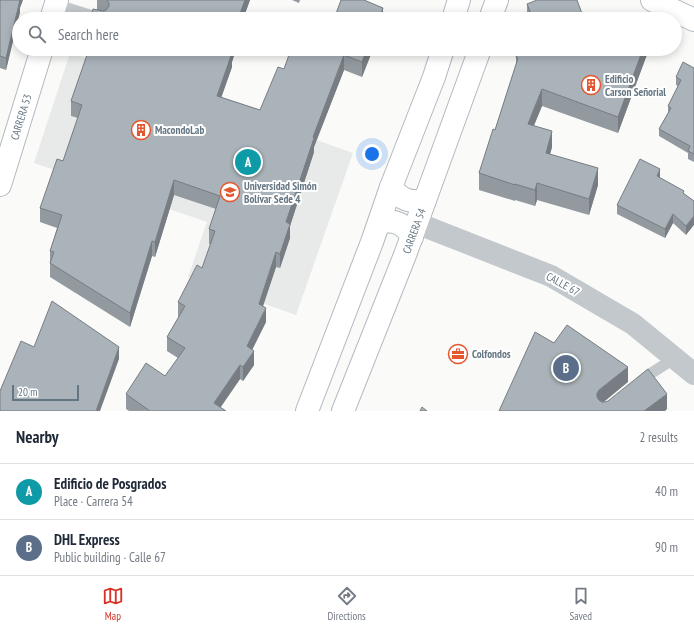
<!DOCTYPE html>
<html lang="en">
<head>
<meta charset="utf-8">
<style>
  :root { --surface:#fff; --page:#f2f2f3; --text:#1f2937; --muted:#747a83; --line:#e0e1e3; --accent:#d93025 }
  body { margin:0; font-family:"PT Sans Narrow",sans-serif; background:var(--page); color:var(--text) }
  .scale { position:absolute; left:12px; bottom:10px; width:67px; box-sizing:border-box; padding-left:4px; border:2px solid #657683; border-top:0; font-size:11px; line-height:14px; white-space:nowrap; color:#657683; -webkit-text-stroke:3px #fff; paint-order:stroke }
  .you { position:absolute; left:372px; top:154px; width:14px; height:14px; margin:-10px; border:3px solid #fff; border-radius:50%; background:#1a73e8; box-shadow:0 0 0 6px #1a73e833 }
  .badge { display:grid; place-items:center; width:26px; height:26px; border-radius:50%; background:var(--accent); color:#fff; font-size:13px; font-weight:700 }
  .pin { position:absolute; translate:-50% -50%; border:2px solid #fff; box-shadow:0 1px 4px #0006 }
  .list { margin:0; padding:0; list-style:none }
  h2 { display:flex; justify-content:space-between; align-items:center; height:52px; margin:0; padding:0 16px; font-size:17px }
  h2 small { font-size:13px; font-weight:400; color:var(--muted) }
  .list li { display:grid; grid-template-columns:26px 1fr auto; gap:12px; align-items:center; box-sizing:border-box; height:56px; padding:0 16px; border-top:1px solid var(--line) }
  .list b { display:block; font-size:15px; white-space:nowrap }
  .list p { margin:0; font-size:13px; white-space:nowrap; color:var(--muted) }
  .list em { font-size:13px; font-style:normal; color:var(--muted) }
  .icon { flex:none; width:22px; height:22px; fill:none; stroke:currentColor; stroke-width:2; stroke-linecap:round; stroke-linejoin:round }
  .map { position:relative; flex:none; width:694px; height:411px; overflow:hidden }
  .search { position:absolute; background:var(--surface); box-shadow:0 2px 10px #0003; left:12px; right:12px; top:12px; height:44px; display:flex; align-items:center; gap:10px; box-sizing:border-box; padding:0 14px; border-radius:22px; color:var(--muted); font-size:15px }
  .sheet { height:164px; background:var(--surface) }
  nav { display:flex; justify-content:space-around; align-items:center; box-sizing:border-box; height:56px; border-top:1px solid var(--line); background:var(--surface); font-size:11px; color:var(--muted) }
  nav a { display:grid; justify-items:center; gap:2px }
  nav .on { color:var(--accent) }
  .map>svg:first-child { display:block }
  .built { fill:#e8e9e9 }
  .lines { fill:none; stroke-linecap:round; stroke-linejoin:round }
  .secondary-casing { stroke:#b3babf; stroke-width:24 }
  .lane { stroke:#c3c8cc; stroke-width:11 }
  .street { stroke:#c3c8cc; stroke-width:22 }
  .secondary { stroke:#fff; stroke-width:22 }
  .wall { fill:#929a9f }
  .shaded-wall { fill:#777d82 }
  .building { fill:#aab3b9; stroke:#777d82 }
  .labels { text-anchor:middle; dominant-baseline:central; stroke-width:4; stroke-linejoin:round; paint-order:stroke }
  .poi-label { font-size:11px; font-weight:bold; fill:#657683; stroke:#fff; text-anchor:start }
  .street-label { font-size:11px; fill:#657683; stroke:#fff }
</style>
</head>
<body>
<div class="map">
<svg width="694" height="411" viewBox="0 0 694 411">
  <rect width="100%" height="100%" fill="#fafaf8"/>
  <polygon class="built" points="70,53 353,153 296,315 188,277 207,222 34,163"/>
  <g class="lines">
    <g class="secondary-casing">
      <g id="secondary">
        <polyline points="652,0 694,20"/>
        <polyline points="51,19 57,0"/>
        <polyline points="453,19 459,0"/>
        <polyline points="490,19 497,0"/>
        <polyline points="0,185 42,49"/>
        <path d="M 391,187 C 401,200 410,203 425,200"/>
        <path d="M 379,223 C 394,219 404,223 412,237"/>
        <polyline points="307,411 372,242 391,187 434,77 443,49"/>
        <polyline points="343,411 405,255 480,49"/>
      </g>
    </g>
    <g class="lane">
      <polyline points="55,4 102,19"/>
      <polyline points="640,382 650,374 675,358"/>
    </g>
    <polyline class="street" points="417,223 429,228 551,276 633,324 694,374"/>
    <use href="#secondary" class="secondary"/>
  </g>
  <g class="wall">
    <polygon points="0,0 20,8 20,12 6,70 0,68"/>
    <polygon points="97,0 250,0 243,19 88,19 97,10"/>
    <polygon points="292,0 300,0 299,3"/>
    <polygon points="527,4 584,19 527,19"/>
    <polygon points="87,49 213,49 221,51 214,49 236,49 232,62 232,67 221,97 260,110 284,69 322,50 322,49 373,49 362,77 344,70 314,147 314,152 290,226 290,238 280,268 276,267 263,306 266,322 252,350 254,365 243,381 240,379 220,408 226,411 129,411 126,409 126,394 165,376 178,358 167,351 167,337 179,317 178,317 178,302 202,268 211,244 209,244 209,229 216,209 174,195 155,257 152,256 130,327 50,277 50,251 57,228 40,222 40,208 63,161 78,118 71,116 71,101 89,50"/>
    <polygon points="598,49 649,49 618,133 542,106 534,125 552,147 550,154 598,185 589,215 537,200 535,206 515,200 515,201 479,190 479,173 495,130 516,65 516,57 597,51"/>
    <polygon points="694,68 694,162 688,159 688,153 659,136 659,129 668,113 668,106 678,86 676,85 676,77"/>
    <polygon points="660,178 684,194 694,201 686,235 673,223 665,238 617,214 617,205"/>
  </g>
  <g class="shaded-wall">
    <polygon points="19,0 23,0 20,8 20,12 6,70 6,58"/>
    <polygon points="245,0 250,0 243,19 238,19"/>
    <polygon points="383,8 383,19 379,19"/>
    <polygon points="231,49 236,49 232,62 232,67 217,110 217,96"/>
    <polygon points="367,49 373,49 362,77 362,62"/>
    <polygon points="643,49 649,49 618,133 618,117"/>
    <polygon points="344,55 344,70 314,147 314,152 290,226 290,238 280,268 280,254 286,222 313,137"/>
    <polygon points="542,89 542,106 528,140 528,124"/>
    <polygon points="552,131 552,147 546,169 546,153"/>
    <polygon points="598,168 598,185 589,215 589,199"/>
    <polygon points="660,169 660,178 657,176"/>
    <polygon points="174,180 174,195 155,257 155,242"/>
    <polygon points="537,183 537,200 535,206 535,190"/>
    <polygon points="673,214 673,223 665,238 665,229"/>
    <polygon points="694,216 694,225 686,235 686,226"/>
    <polygon points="152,241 152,256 130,327 130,313"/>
    <polygon points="276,252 276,267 259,318 259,304"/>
    <polygon points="266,308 266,322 247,360 247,346"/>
    <polygon points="119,347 119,359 100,411 96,411"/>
    <polygon points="254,351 254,365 243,381 243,367"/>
    <polygon points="240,365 240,379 218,411 214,403"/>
    <polygon points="628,367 628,382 599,406 597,409 597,393 599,390"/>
    <polygon points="667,394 667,409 665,411 644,411"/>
  </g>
  <g class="building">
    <polygon points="0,0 20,0 6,58 0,56"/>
    <polygon points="107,0 245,0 238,19 88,19 89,17 90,18 93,9 103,11 106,10 109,6 109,3"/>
    <polygon points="341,0 364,0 383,8 379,19 334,19"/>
    <polygon points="537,0 577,0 584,19 533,19 527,4"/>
    <polygon points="618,13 635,19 609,19 610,15 616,17"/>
    <polygon points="89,49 213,49 220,51 223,52 226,50 227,49 231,49 230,52 232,53 217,96 260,110 278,67 284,69 291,49 320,49 322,50 322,49 367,49 362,62 344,55 313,137 314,138 286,222 290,224 280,254 276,252 259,304 266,308 247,346 254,351 243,367 240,365 214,403 226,411 150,411 126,394 146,363 165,376 185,348 167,337 185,306 178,302 197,265 202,268 215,231 209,229 220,196 174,180 155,242 152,241 130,313 50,263 54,252 50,251 62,215 40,208 57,159 63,161 82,105 71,101"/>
    <polygon points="519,49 596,49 597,51 598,49 643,49 618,117 542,89 528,124 552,131 546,153 598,168 589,199 537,183 535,190 515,184 515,185 479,173 493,129 495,130 518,58 516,57"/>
    <polygon points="683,62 694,68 694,154 688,151 690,146 659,129 671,108 668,106 681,80 676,77"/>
    <polygon points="640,159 660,169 657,176 684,191 683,193 694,201 694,216 686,226 673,214 665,229 617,205"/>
    <polygon points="52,301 119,347 96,411 0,411 0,391 21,341 34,347"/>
    <polygon points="567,325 628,367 599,390 597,393 597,397 599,400 602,402 605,402 608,401 648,369 667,394 644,411 499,411 535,332 554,343"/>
    <polygon points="422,407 427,411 420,411"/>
  </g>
  <defs>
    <g id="building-ring" transform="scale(1)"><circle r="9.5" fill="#fff" stroke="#e4572e" stroke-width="1.5"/><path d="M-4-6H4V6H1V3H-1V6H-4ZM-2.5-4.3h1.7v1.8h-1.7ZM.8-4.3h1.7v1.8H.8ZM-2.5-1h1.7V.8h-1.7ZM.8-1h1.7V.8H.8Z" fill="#e4572e"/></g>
    <g id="university-ring" transform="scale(1)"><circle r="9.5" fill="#fff" stroke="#e4572e" stroke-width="1.5"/><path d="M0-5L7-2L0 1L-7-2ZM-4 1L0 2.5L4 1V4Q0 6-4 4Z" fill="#e4572e"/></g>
    <g id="office-ring" transform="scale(1)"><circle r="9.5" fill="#fff" stroke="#e4572e" stroke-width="1.5"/><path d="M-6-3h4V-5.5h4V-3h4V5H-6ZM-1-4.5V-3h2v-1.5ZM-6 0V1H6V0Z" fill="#e4572e"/></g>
  </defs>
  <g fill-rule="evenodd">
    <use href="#building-ring" x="591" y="85"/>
    <use href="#building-ring" x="141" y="130"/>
    <use href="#university-ring" x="230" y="192"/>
    <use href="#office-ring" x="458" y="354"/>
  </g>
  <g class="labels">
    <g class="poi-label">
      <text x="605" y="79">Edificio<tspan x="605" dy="13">Carson Señorial</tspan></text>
      <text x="155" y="130">MacondoLab</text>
      <text x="244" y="186">Universidad Simón<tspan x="244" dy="13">Bolívar Sede 4</tspan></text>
      <text x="472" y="354">Colfondos</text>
    </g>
    <g class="street-label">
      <text transform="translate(21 117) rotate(-73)">CARRERA 53</text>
      <text transform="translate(414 231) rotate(-70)">CARRERA 54</text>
      <text transform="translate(563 284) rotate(29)">CALLE 67</text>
    </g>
  </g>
</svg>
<div class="scale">20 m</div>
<div class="you"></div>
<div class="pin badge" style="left:248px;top:162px;background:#0f9aa8">A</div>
<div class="pin badge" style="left:566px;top:368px;background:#5c6f8a">B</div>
<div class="search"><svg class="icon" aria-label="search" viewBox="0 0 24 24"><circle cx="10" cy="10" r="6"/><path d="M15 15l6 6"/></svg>Search here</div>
</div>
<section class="sheet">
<h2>Nearby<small>2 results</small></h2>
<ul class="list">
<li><span class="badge" style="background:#0f9aa8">A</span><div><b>Edificio de Posgrados</b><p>Place · Carrera 54</p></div><em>40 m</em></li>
<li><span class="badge" style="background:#5c6f8a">B</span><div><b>DHL Express</b><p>Public building · Calle 67</p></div><em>90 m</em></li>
</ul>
</section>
<nav>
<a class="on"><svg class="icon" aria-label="map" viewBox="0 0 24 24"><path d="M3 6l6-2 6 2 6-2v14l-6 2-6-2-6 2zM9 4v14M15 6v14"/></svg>Map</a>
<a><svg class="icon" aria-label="directions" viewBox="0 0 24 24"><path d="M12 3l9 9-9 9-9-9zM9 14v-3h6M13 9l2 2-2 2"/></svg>Directions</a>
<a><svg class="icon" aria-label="saved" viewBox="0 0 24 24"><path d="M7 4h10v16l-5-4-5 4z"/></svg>Saved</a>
</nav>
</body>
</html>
